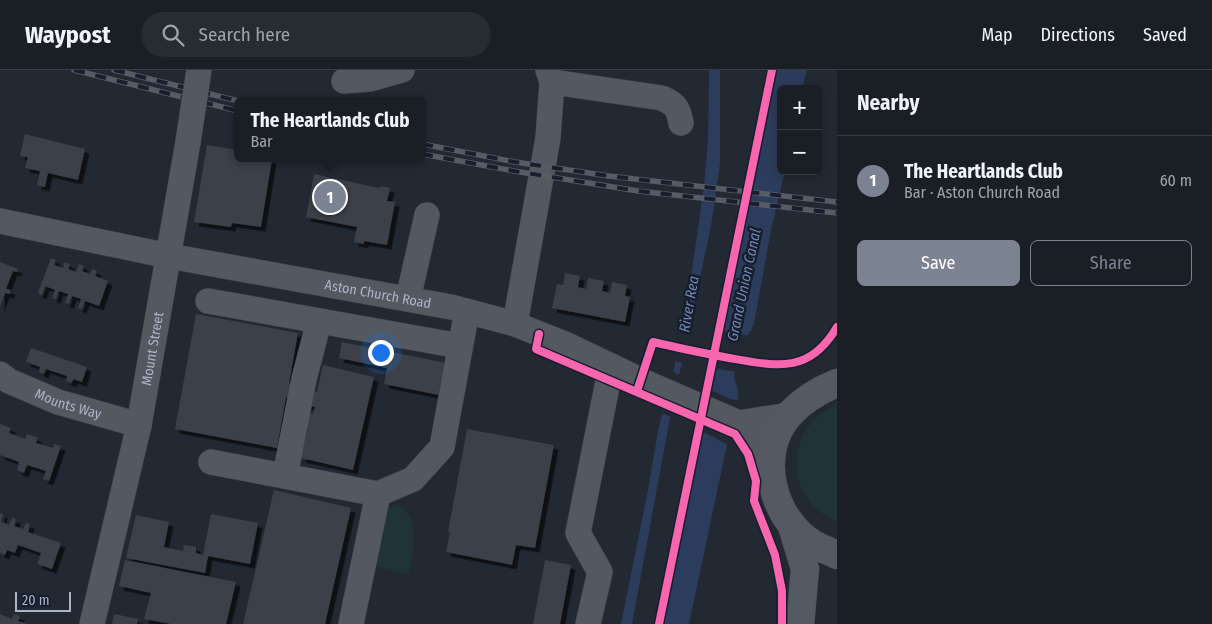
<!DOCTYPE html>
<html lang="en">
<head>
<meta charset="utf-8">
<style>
  :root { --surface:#1a1f26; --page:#272c32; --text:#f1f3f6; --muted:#9fa2a7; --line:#383d43; --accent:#7b8393 }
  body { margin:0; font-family:"Fira Sans Condensed",sans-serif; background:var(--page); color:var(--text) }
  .controls { position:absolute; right:15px; top:15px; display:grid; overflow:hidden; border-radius:8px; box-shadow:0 2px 12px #0003 }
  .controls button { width:45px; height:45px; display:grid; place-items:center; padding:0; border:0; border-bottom:1px solid var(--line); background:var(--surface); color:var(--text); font:25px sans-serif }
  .scale { position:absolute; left:15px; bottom:12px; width:56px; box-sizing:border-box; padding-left:5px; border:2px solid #abb3c6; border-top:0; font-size:14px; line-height:18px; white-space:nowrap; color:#abb3c6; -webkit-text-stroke:4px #171e2d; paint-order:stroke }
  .you { position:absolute; left:380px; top:282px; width:18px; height:18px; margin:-12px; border:4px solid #fff; border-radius:50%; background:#1a73e8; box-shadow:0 0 0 8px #1a73e833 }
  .badge { display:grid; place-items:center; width:32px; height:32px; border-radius:50%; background:var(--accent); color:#fff; font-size:16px; font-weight:700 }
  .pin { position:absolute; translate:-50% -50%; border:2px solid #fff; box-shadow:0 1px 5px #0006 }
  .popup { position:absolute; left:234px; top:27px; width:192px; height:65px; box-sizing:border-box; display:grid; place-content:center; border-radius:8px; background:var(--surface); filter:drop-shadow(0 1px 4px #0005); font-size:16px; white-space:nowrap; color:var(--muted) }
  .popup b { font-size:19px; color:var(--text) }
  .popup::after { content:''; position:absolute; left:50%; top:100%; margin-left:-10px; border:10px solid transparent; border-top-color:var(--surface) }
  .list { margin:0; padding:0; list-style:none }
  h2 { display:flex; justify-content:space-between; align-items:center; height:65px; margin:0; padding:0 20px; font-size:21px }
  h2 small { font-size:16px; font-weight:400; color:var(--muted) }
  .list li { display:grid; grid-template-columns:32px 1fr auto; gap:15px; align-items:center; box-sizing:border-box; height:90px; padding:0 20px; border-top:1px solid var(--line) }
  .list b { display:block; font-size:19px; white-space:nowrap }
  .list p { margin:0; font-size:16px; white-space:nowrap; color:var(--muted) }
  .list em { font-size:16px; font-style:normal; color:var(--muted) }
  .actions { display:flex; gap:10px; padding:15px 20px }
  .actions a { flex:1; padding:11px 0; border:1px solid var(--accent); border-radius:8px; text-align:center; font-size:18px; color:var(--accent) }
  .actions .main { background:var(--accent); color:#fff }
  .icon { flex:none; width:28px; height:28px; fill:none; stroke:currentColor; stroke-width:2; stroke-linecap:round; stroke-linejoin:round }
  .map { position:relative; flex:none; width:837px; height:554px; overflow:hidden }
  header { display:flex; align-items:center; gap:30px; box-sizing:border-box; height:70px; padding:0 25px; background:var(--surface); border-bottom:1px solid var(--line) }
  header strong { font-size:24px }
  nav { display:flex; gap:28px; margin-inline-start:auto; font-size:18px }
  .search { width:350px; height:45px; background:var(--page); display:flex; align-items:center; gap:12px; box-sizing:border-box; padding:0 18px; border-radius:28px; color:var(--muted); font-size:19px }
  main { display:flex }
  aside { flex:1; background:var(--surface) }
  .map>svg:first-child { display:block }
  .green { fill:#203339 }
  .water { fill:#2c3c5c }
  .pier { fill:#232933 }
  .building { fill:#3b4049; filter:url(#shadow) }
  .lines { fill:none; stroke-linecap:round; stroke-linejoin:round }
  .minor-casing { stroke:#40434b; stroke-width:26 }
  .major-casing { stroke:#40464f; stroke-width:29 }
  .minor { stroke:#535861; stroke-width:25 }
  .major { stroke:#555963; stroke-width:28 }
  .rail-casing { stroke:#575b64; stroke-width:5.5 }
  .rail { stroke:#171e2d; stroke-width:4; stroke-dasharray:11; stroke-linecap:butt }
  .minor-bridge-casing { stroke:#40434b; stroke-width:26; stroke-linecap:butt }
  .minor-bridge { stroke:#535861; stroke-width:25 }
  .cycleway-casing { stroke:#171e2d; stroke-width:11 }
  .cycleway { stroke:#f766af; stroke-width:8 }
  .labels { text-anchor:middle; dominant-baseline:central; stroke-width:5; stroke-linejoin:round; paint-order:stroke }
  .street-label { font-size:14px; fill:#abb3c6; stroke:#171e2d }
  .water-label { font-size:15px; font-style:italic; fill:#6f86b2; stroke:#171e2d }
</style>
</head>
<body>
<header>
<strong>Waypost</strong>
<div class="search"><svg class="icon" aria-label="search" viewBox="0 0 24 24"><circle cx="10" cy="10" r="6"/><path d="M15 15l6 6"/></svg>Search here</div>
<nav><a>Map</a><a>Directions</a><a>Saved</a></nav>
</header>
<main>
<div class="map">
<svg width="837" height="554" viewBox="0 0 837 554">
  <defs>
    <filter id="shadow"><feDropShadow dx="4.5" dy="4.5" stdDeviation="0" flood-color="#0009"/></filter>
  </defs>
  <rect width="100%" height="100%" fill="#232933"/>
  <g class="green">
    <path d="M 837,335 L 837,451 C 833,449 827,447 823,444 C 781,415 791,352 837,335 Z"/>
    <path d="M 395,434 C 422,441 413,486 409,505 L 373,495 L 385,443 L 388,438 Z"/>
  </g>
  <g class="water">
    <polygon points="709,0 720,0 720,94 711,156 669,353 632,554 621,554 647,425 659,356 673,305 691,207 704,116 708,70"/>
    <polygon points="776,0 807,0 802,19 781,19 781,101 785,101 771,160 754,254 749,264 742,270 734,306 738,321 738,332 725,384 689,554 664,554"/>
  </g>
  <g class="pier">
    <polygon points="680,254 693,256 685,293 673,291"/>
    <polygon points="721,261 751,266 744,271 737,302 713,298"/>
    <polygon points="671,301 682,306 673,348 660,342"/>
    <polygon points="709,319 730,329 741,331 730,376 700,360"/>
  </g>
  <g class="building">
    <polygon points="25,64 85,79 78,110 48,103 45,117 37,115 40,101 25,98 28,87 20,86"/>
    <polygon points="207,75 238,80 238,88 272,89 261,157 232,153 231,157 194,152"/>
    <polygon points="314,104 379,118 380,116 390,118 387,131 395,132 387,175 364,171 364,174 354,172 357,157 306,147"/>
    <polygon points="51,188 56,190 54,195 63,198 65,192 70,194 68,199 76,202 79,194 84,196 82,201 90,204 92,199 97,201 95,206 108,211 99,236 85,231 82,239 78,238 81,229 72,226 69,234 65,233 68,224 59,221 56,229 52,228 55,220 45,216 42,225 38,223"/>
    <polygon points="0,192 18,199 17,202 13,201 6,219 11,220 10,224 5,223 0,237"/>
    <polygon points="565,203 580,206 578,217 586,219 588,208 604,211 602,221 610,223 612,212 627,215 625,226 630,227 625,252 552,238 557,214 563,215"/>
    <polygon points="196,244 298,263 289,313 298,314 295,329 286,327 277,378 175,359"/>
    <polygon points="342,272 446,293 439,325 384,314 387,298 339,288"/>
    <polygon points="31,278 87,297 82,312 73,309 72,313 66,311 67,306 46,299 44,304 39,302 40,297 26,292"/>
    <polygon points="323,295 374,307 353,400 301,388 308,359 299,357 302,342 313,344 315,337 304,334 307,321 317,322"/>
    <polygon points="0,354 11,358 9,363 25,369 27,364 38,368 36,373 53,378 54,374 61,376 49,411 43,409 46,401 27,395 24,403 17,400 19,392 0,385"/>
    <polygon points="467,359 554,375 535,478 516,475 512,495 446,482 450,462 448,462"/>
    <polygon points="274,420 351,438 325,554 243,554"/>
    <polygon points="0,443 3,444 1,452 9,455 12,448 16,449 14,456 23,459 26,453 30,454 28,462 61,473 52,499 37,494 41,483 18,475 15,483 7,480 5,485 0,483"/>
    <polygon points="211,444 258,453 250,494 208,486 205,503 126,488 136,445 169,452 164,477 183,481 184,475 196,477 196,483 203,485"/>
    <polygon points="125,490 236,512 226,554 171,554 144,549 151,523 119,516"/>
    <polygon points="545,490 571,495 560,554 533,554"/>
    <polygon points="0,544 12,549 14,544 20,546 18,551 27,554 0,554"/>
    <polygon points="114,544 138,549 137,554 112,554"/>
  </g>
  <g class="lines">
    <g class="minor-casing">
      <g id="minor">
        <polyline points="344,11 370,9 402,0"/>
        <path d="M 552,12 L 662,28 C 676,35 678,37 681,53"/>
        <path id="s1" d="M 0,151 L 169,186 L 451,237 L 515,254 L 565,274 L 651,315 L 739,353 L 755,369 L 771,405"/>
        <polyline points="408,229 427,145"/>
        <polyline points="208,231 460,276"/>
        <polyline points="515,254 548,68 552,12 548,0"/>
        <path id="s2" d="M 0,304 L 9,311 L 58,332 L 139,355"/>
        <polyline points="739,353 789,345"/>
        <polyline points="211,392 378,424"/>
        <polyline points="285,406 304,309 315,267 318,251"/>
        <path id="s3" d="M 92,554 L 139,355 L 188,72"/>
        <polyline points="351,554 378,424 413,409 442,377 467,241"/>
        <polyline points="588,554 600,502 578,463 611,296"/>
      </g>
    </g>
    <g class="major-casing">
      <g id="major">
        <path d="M 837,313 C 819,320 804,329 790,344 C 755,382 771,448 813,474 C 820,478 829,481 837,485"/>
        <polyline points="792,456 805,499 800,554"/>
      </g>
    </g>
    <use href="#minor" class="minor"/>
    <use href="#major" class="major"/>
    <g class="rail-casing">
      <g id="rail">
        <polyline points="74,0 238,41"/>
        <polyline points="114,0 238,31"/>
        <polyline points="422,74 515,92 609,106 837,132"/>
        <polyline points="422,84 514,101 638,121 837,143"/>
      </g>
    </g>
    <use href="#rail" class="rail"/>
    <g class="minor-bridge-casing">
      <polyline id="minor-bridge" points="188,72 199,0"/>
    </g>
    <use href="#minor-bridge" class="minor-bridge"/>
    <g class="cycleway-casing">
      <g id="cycleway">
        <polyline points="539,264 536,279 735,364 748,384 756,411 754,431 775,485 782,521 782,554"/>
        <path d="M 637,321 L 653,272 C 678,278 703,283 729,288 C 776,296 809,305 837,257"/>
        <polyline points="659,554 772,0"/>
      </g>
    </g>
    <use href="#cycleway" class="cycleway"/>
  </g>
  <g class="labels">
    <g class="street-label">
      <text stroke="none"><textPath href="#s1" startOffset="385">Aston Church Road</textPath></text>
      <text stroke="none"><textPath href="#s3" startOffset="282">Mount Street</textPath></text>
      <text stroke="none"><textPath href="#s2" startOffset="75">Mounts Way</textPath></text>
    </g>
    <g class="water-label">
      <text transform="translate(744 215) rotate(-78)">Grand Union Canal</text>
      <text transform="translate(689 234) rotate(-80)">River Rea</text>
    </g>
  </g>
</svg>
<div class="controls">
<button>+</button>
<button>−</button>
</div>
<div class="scale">20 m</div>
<div class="you"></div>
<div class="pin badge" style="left:330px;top:127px">1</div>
<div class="popup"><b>The Heartlands Club</b>Bar</div>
</div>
<aside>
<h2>Nearby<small></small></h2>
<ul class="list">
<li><span class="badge">1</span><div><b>The Heartlands Club</b><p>Bar · Aston Church Road</p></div><em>60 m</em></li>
</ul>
<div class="actions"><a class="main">Save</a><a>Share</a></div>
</aside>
</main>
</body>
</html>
